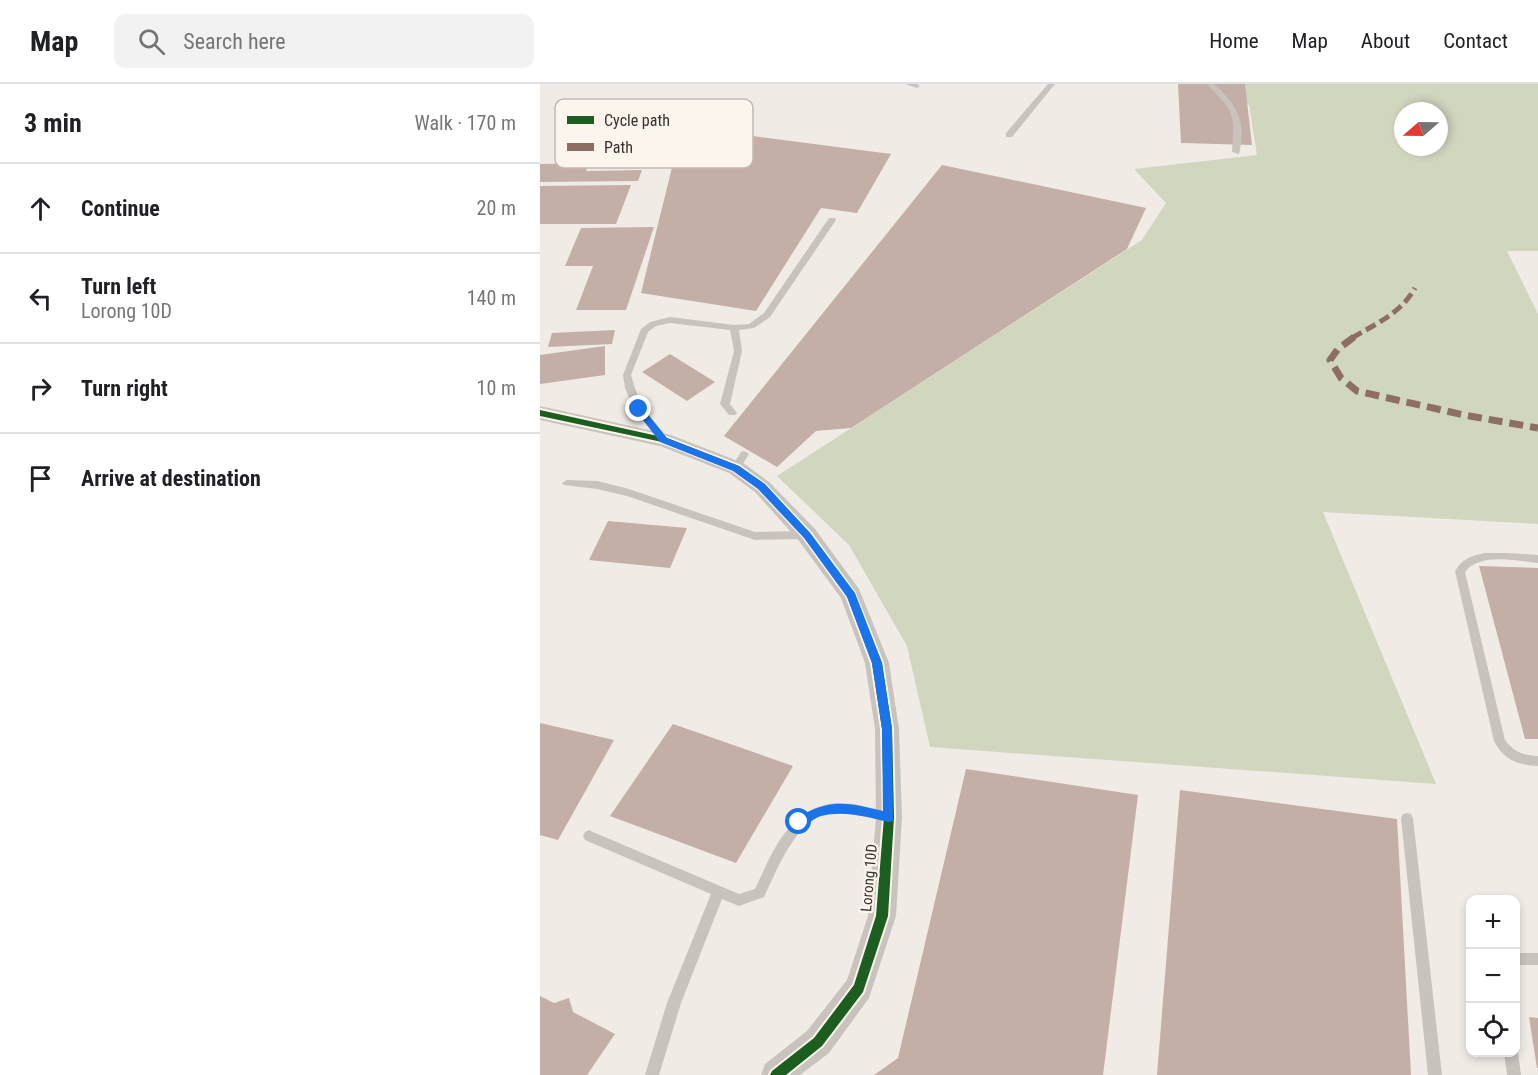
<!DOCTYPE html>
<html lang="en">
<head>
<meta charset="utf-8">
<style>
  :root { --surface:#fff; --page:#f2f2f2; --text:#202124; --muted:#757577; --line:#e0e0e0 }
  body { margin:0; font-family:"Roboto Condensed",sans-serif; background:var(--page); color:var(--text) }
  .controls { position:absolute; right:18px; bottom:18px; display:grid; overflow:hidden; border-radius:12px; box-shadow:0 3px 9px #0003 }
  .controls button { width:54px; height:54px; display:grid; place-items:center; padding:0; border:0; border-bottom:2px solid var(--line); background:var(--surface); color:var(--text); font:30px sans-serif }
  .compass { position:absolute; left:854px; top:18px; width:54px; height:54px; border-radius:50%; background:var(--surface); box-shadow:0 3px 9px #0003; rotate:250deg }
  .stop { position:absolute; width:18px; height:18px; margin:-14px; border:4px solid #1a73e8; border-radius:50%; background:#fff }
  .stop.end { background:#1a73e8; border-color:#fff; box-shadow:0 2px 6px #0008 }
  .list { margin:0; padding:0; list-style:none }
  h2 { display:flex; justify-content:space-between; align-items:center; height:78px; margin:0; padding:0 24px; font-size:26px }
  h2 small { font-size:20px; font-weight:400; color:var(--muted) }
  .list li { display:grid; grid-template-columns:39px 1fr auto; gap:18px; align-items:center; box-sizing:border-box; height:90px; padding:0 24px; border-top:2px solid var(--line) }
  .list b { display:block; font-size:22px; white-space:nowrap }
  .list p { margin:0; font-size:20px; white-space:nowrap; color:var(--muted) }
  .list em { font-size:20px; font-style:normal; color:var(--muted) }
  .icon { flex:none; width:33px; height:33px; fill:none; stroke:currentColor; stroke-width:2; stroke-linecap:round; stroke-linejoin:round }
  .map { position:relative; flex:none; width:998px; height:991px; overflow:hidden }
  header { display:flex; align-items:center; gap:36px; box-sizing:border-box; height:84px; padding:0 30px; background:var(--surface); border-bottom:2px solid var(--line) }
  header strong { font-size:28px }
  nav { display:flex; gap:33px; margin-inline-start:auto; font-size:21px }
  .search { width:420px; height:54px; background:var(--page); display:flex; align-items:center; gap:15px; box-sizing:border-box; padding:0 21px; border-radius:12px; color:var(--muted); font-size:22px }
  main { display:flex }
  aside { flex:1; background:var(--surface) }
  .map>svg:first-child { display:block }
  .green { fill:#d1d6bf; fill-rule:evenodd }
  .building { fill:#c3afa7 }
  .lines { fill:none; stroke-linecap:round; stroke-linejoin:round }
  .lane { fill:#c9c3be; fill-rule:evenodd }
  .street { fill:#c9c3be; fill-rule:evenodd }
  .quiet-far1 { stroke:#8d6e63; stroke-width:5; stroke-dasharray:11 5; stroke-linecap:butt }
  .quiet { stroke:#8d6e63; stroke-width:7; stroke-dasharray:14 7; stroke-linecap:butt }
  .cycleway-casing { stroke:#fbf5ee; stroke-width:4 }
  .cycleway { fill:#1b5e20; fill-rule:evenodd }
  .route { fill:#1a73e8 }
  .labels { text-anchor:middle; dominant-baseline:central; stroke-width:4.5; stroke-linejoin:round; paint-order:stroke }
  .street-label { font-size:15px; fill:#3b302b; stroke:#fbf5ee }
  .key { fill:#fbf5ee; stroke:#c1bab4; stroke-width:1.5 }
  .key-label { font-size:16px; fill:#3b302b }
</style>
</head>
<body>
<header>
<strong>Map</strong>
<div class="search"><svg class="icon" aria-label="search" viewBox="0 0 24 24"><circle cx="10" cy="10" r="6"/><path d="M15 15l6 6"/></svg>Search here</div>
<nav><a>Home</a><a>Map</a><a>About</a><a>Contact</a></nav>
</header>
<main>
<aside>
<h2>3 min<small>Walk · 170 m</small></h2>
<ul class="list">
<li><svg class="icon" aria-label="ahead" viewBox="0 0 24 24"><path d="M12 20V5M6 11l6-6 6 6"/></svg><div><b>Continue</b></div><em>20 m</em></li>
<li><svg class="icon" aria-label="left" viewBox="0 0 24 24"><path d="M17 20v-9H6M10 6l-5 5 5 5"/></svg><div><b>Turn left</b><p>Lorong 10D</p></div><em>140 m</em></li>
<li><svg class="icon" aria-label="right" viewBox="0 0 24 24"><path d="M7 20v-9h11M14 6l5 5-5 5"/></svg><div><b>Turn right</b></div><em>10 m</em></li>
<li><svg class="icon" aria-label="arrive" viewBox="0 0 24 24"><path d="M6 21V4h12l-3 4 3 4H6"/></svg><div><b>Arrive at destination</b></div></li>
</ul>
</aside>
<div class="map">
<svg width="998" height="991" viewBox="0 0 998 991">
  <rect width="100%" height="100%" fill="#f0ebe5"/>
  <path class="green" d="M 685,0 L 998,0 L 998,167 L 967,167 L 998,230 L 998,440 L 783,428 L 896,700 L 390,663 L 367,562 L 309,461 L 237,392 L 602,156 L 626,119 L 594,85 L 717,71 L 709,21 ZM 863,27 L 899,27 L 899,63 L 863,63 Z"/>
  <g class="building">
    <polygon points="638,0 705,0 712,61 641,59"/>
    <polygon points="142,43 351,70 317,129 281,124 216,227 101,209"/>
    <polygon points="49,79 46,87 102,86 98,97 0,98 0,80"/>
    <polygon points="402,81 606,124 587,165 311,344 276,347 237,383 184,352"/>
    <polygon points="91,101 76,140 0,140 0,102"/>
    <polygon points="114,143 86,226 36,226 53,182 25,182 41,144"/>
    <polygon points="75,246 72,260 8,263 12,249"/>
    <polygon points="65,262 65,291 0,300 0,271"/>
    <polygon points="130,270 175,298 147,317 102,288"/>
    <polygon points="68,437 147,444 130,484 49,476"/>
    <polygon points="939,482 998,484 998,655 985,655"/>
    <polygon points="0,639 74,656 18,756 0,751"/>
    <polygon points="133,640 253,682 196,779 70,732"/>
    <polygon points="426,685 598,711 563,991 334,991 358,974"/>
    <polygon points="640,706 857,735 871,991 617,991"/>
    <polygon points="0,912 14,919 29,914 33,928 75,950 47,991 0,991"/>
    <polygon points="989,933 998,934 998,984 997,984"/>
  </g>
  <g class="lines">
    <g class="lane">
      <polygon points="365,0 377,0 380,2 377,4"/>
      <polygon points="508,0 515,0 472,53 466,53 466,49"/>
      <path d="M 667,0 L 674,0 C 697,20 707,39 699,70 L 692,68 C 695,27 694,29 667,0 Z"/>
      <polygon points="289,134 295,134 296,136 230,233 214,244 199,246 202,267 190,320 197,329 195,331 189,331 180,320 194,267 190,246 130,239 116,242 108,248 91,291 95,304 103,324 129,356 127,358 121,358 94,325 85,304 83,291 101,245 110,238 130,233 194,241 209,240 224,229"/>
      <polygon points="204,367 209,370 199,386 196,387 193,386 191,384 201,368"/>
      <polygon points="27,396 57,397 89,405 215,448 266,447 271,451 266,455 215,456 87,412 57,405 24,401 22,399"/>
      <path d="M 944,469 L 967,469 L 998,471 L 998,479 C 977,477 940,468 925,488 L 965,656 C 975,669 983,671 998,672 L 998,682 C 977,681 964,676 954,657 L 915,487 C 922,475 931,472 944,469 Z"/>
      <path d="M 296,719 L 314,720 L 349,728 L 353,729 L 355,733 L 353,737 L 349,738 C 329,734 309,727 288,730 C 256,735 236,788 224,813 L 199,822 L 182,815 L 141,919 L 119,991 L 105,991 L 127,919 L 171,810 L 45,756 L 43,752 L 45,748 L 49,746 L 53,748 L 199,810 L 215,805 C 233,767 249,723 296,719 Z"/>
      <polygon points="867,729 871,730 873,734 902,991 888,991 861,734 863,730"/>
      <rect x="975" y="869" width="23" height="12"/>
      <polygon points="975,963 978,968 981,991 967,991 964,968 975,968"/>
    </g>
    <polygon class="street" points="0,322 131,351 203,379 229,398 275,445 319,505 349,579 359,645 362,733 356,832 329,914 289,969 260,991 221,991 225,980 267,947 307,896 328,832 336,733 335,645 325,579 301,514 259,457 215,408 189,389 120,362 0,336"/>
    <path class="quiet-far1" d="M 812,254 C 837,239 860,230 875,204"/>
    <polyline class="quiet" points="814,253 798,265 790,276 801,294 817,307 924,331 998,344"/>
    <g class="cycleway-casing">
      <polygon id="cycleway" points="0,326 127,354 199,382 225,401 270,449 314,509 342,579 352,645 354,733 348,832 323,908 282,962 246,991 230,991 232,987 274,954 314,901 336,832 344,733 342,645 332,579 307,512 264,453 219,405 193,386 122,358 0,332"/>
    </g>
    <use href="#cycleway" class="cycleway"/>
  </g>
  <path class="route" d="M 96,323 L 102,323 L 127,354 L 199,382 L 225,400 L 270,449 L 315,509 L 342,579 L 352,645 L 353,737 L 349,738 C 327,733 304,726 281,732 C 272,734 266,745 255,742 L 255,735 C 289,714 306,718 343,727 L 342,645 L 332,579 L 307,513 L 264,454 L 218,405 L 193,387 L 120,358 L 96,327 Z"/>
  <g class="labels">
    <g class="street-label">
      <text transform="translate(329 794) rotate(-85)">Lorong 10D</text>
    </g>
  </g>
  <rect x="15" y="15" width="198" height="69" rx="9" class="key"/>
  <rect x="27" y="32" width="27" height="8" fill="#1b5e20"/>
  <rect x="27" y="59" width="27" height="8" fill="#8d6e63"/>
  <g class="key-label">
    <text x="64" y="42">Cycle path</text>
    <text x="64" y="69">Path</text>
  </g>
</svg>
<div class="controls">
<button>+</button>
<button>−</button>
<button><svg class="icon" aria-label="locate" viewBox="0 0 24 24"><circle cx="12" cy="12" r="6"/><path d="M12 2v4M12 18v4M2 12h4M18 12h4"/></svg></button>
</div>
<svg class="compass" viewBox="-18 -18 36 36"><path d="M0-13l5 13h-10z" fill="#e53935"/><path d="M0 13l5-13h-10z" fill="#757577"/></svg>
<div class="stop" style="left:259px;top:738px"></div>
<div class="stop end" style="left:99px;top:325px"></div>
</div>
</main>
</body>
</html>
